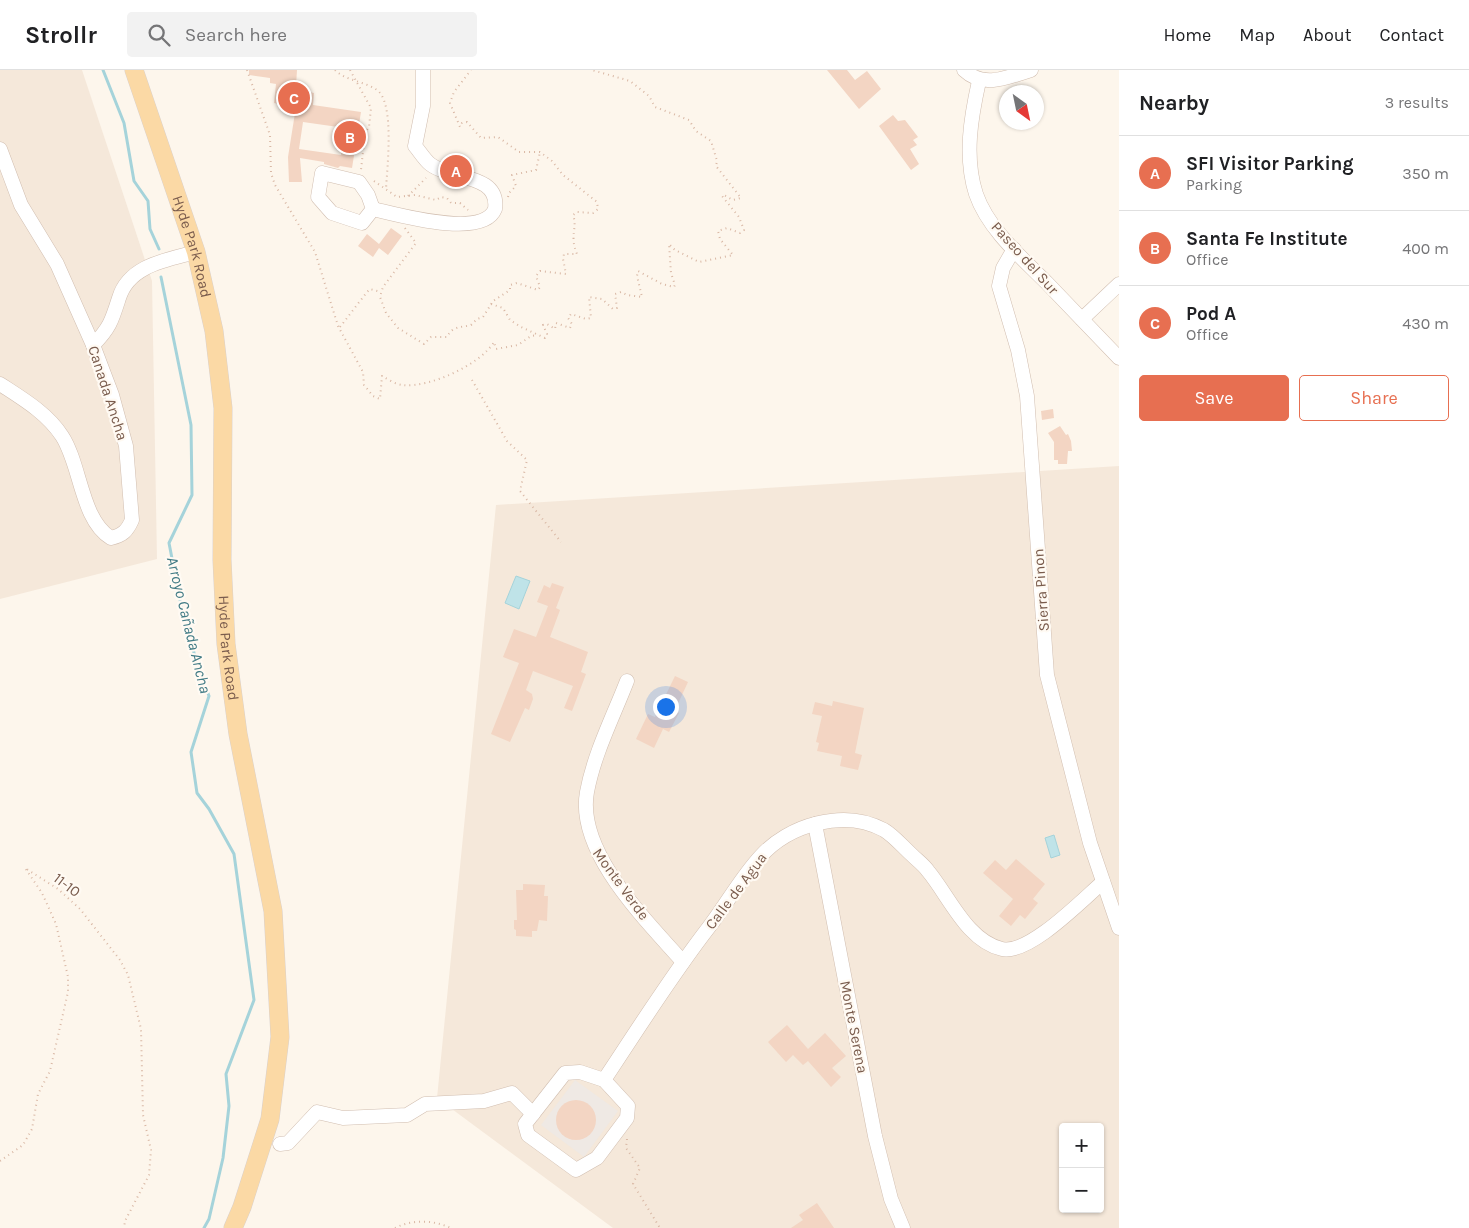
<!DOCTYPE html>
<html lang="en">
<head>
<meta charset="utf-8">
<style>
  :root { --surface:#fff; --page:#f2f2f2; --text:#202124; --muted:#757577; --line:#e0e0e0; --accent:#e76f51 }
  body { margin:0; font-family:Karla,sans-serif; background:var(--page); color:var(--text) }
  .controls { position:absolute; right:15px; bottom:15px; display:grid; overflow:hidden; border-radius:5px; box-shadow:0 1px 4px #0004 }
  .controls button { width:45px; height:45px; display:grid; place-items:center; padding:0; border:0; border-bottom:1px solid var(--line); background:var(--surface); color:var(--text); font:25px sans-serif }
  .compass { position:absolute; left:999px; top:15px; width:45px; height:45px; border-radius:50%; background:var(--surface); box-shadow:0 1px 4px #0004; rotate:147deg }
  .you { position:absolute; left:665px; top:636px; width:18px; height:18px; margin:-12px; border:4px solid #fff; border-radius:50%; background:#1a73e8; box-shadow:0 0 0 8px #1a73e833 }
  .badge { display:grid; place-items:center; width:32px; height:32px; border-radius:50%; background:var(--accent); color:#fff; font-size:16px; font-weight:700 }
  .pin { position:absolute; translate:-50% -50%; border:2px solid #fff; box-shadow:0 1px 5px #0006 }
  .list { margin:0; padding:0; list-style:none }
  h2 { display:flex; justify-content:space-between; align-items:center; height:65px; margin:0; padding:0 20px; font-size:21px }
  h2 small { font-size:16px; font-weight:400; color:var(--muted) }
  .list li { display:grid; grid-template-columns:32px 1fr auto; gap:15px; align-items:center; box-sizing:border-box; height:75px; padding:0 20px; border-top:1px solid var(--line) }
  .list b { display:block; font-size:19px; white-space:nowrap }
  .list p { margin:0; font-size:16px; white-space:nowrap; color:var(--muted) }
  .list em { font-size:16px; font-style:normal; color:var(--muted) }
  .actions { display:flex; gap:10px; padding:15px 20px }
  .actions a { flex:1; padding:11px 0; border:1px solid var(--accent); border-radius:5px; text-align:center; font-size:18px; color:var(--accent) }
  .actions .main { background:var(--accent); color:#fff }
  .icon { flex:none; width:28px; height:28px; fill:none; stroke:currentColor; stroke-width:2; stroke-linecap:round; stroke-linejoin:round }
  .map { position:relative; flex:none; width:1119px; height:1158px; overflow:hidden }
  header { display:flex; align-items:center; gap:30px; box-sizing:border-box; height:70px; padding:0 25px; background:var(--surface); border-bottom:1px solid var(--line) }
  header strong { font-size:24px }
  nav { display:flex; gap:28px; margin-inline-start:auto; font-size:18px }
  .search { width:350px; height:45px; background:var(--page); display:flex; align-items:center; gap:12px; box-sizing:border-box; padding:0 18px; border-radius:5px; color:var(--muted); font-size:19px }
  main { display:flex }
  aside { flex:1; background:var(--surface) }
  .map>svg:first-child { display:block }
  .residential { fill:#f5e8da; fill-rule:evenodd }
  .industrial { fill:#efe9e4 }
  .water { fill:#bfe3e8; stroke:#a5d3da }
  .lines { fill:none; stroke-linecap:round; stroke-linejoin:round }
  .stream { stroke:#a5d3da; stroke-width:3 }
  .building { fill:#f3d5c3; fill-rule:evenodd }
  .minor-casing { stroke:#d1beb0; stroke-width:15 }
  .major-casing { stroke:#dad1cd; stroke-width:19 }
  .path { stroke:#d9b8a5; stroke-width:2; stroke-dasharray:1 4; stroke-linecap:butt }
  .minor { stroke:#fff; stroke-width:14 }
  .major { stroke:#fbd9a5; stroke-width:18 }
  .labels { text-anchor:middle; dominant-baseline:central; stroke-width:4.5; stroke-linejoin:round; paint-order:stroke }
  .street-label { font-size:15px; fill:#7a5c4d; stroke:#fffaf3 }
  .water-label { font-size:16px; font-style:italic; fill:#437c86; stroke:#fffaf3 }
</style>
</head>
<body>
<header>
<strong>Strollr</strong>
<div class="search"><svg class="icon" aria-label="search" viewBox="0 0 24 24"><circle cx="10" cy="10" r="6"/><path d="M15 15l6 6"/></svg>Search here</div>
<nav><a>Home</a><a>Map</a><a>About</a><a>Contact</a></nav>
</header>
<main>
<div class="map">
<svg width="1119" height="1158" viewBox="0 0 1119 1158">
  <rect width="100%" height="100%" fill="#fdf6ec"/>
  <g class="residential">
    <polygon points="0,0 82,0 152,211 157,489 0,529"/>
    <path d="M 1119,396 L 1119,1158 L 613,1158 L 437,1028 L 496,435 ZM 1063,1057 L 1100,1057 L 1100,1139 L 1063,1139 Z"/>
  </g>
  <polygon class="industrial" points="575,1010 618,1041 584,1087 541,1055"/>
  <g class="water">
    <polygon points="516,506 530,511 519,539 505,533"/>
    <polygon points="1054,765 1060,785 1051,788 1045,768"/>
  </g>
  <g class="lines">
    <g class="stream">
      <polyline points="103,0 124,53 134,111 148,131 150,159 159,179"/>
      <polyline points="161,207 191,355 192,425 169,473 181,535 197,594 209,626 191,682 197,723 209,739 234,784 254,930 226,1004 229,1036 223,1088 209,1149 204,1158"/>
    </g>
  </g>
  <g class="building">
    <path d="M 249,0 L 297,0 L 296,17 L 309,18 L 309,22 L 314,23 L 313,35 L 361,42 L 352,98 L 340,96 L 338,98 L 324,94 L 324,92 L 300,88 L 302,112 L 289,112 L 288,87 L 295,43 L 290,42 L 290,36 L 274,33 L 276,14 L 270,13 L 270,8 L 249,5 ZM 303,52 L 345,58 L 341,85 L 299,79 Z"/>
    <polygon points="827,0 847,0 855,10 867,1 881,19 859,39"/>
    <polygon points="893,45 898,51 905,50 918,67 913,70 917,75 910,79 919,94 911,100 879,56"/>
    <polygon points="391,158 402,166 388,185 379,178 373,187 358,176 367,164 379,174"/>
    <polygon points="1053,339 1054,348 1042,350 1041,341"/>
    <polygon points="1060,356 1066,365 1068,364 1071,371 1072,381 1068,381 1067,394 1058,394 1058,390 1054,390 1054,372 1048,363"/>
    <polygon points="552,513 564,517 556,538 560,540 550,567 588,582 581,602 586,604 572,641 564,638 573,616 533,601 526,620 532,624 533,629 529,640 525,638 510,672 491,664 519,593 503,587 514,559 536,567 548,536 537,532 544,515 550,518"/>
    <polygon points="675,606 688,612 675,640 679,643 669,662 663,659 654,678 636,669 648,644 655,647"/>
    <polygon points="833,631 864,638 855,683 862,685 858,700 840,696 842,686 817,681 819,673 816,672 822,646 812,644 815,632 832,636"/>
    <polygon points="1016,789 1045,814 1033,829 1038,833 1025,849 1020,845 1011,856 999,846 1013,829 983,803 995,790 1006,800"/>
    <polygon points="523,814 545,815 544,826 548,826 547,851 539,850 537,861 532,861 532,867 516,866 516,860 514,859 514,850 517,850 516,820 523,820"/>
    <polygon points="787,955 808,979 825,963 846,986 832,998 841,1007 831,1017 808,991 803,995 793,985 786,992 768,972"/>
    <circle cx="576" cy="1050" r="20"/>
    <polygon points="817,1133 834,1158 791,1158 803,1150 799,1145"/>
  </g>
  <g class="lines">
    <g class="minor-casing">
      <g id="minor">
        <path d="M 964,0 C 984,19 1008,7 1031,0"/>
        <path d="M 979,11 C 971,47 964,87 976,124 C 988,159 1022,188 1047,213 C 1071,238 1095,263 1119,288"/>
        <path d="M 0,79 L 21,135 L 57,194 L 93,275 L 112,325 L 126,376 L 132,450 C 127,461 123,465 111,468 C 81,450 81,395 62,366 C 47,343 23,329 0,314"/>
        <polygon points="322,103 359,112 368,125 373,139 362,153 332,143 318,127"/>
        <path d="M 373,139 C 399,145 483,169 495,139 C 500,103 450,110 430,94 C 425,90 420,82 415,76 L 423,36 L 423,0"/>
        <polyline points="1014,179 1003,198 999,216 1018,280 1027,326 1047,605 1090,773 1119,858"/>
        <polyline points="1082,249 1119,214"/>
        <path d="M 93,275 C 110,258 112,250 119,228 C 129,195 167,190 196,182"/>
        <path d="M 627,611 C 613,647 594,684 587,722 C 576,782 646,850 683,892"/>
        <polyline points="815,754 875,1066 891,1129 903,1158"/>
        <polygon points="580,1002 604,1010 628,1036 627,1048 597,1088 576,1100 528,1065 525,1054 565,1003"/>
        <path d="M 604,1010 C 638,959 671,906 709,857 C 726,835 740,809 760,787 C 788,755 844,738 884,760 C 894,766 903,777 912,785 C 917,790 924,795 928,801 C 949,826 967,871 1002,879 C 1029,885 1082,830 1103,812"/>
        <polyline points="280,1074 288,1073 317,1042 343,1048 407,1045 425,1034 484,1031 512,1023 533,1044"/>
      </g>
    </g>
    <g class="major-casing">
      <g id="major">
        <path id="s1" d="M 134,0 L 196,182 L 214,261 L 223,338 L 222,490 L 226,574 L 238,664 L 273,841 L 280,967 L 270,1049 L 242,1137 L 233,1158"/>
      </g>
    </g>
    <g class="path">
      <path d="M 247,0 L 270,65 L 271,103 L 275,115 L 315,182 L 338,256 L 363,302 L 364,315 L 373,326 L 380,329 L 382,306 C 388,309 396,315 403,315 C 429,318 480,295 494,272 L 496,279 L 518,275 L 531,266 L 538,265"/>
      <path d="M 335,0 C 346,11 364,11 377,20 C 395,33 387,98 386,120"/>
      <polyline points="350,0 371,38 369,57 365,63 361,100"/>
      <polyline points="374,111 397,127 415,125 436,130 441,127 447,128 451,133 460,133 468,140"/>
      <polyline points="408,126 426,108"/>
      <polyline points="508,127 509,123 516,116 512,105 536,100 540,82"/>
      <path d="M 405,158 L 416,173 L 383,217 L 380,227 L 386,243 L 398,258 L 424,274 L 431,267 L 447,267 C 453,255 461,258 471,255 L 477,249 L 483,247 L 493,231 L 510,220 L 510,215 L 517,213 L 538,220 L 540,217 L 536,206 L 540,201 L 566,204 L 563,189 L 564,184 L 577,184 C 569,165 578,158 573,145 L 577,142 L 593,143 L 598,139 L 597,132 L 563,105 L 552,91 L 540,82 L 519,82 L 498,67 L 481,68 L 467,52 L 462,53 L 460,57 L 450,33 L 454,22 L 471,0"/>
      <polyline points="491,234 503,238 510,250 521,257 545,268 547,264 543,255 547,254 555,259 556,253 570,258 572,254 568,248 571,244 586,249 591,248 589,227 602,229 613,239 617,238 615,224 621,222 627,225 642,227 637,206 638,201 662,214 674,217 675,215 671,203 669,174 675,180 699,192 733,185 720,169 718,161 727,158 740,163 744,160 739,147 722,126 724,125 733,130 741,128 716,96 717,91 711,71 696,61 689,50 655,37 649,26 630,11 592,0"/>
      <polyline points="340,257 367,222 370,219 381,222"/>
      <polyline points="472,310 507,371 527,390 520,421 561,472"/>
      <polyline points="627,1069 626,1078 640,1098 633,1114 660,1158"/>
      <polyline points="0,1091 23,1075 32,1059 38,1024 50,1001 68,922 68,907 56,854 42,823 25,798 58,819 80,839 120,890 128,905 141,959 143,1045 151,1080 149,1105 125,1151 124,1158"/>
      <path d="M 395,1158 C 413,1149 433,1150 451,1158"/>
    </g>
    <use href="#minor" class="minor"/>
    <use href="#major" class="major"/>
  </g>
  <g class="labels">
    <g class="street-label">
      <text stroke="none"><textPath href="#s1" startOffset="186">Hyde Park Road</textPath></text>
      <text transform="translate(1025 188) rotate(48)">Paseo del Sur</text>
      <text transform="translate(108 323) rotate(72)">Canada Ancha</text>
      <text transform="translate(1041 520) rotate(-94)">Sierra Pinon</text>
      <text stroke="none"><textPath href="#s1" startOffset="591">Hyde Park Road</textPath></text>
      <text transform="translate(621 814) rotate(54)">Monte Verde</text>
      <text transform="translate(67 815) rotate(37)">11-10</text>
      <text transform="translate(736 821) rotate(-53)">Calle de Agua</text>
      <text transform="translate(854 957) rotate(79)">Monte Serena</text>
    </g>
    <g class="water-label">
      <text transform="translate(189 555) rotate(76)">Arroyo Cañada Ancha</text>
    </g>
  </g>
</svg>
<div class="controls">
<button>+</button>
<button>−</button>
</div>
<svg class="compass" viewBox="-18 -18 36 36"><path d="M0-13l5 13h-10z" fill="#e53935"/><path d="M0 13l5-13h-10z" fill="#757577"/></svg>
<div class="you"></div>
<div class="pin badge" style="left:456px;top:101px">A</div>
<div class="pin badge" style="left:350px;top:67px">B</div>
<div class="pin badge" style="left:294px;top:28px">C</div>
</div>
<aside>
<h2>Nearby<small>3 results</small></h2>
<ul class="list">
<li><span class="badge">A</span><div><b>SFI Visitor Parking</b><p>Parking</p></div><em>350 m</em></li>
<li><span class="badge">B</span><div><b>Santa Fe Institute</b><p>Office</p></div><em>400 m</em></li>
<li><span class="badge">C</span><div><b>Pod A</b><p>Office</p></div><em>430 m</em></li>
</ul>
<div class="actions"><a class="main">Save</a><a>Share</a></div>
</aside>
</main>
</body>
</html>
